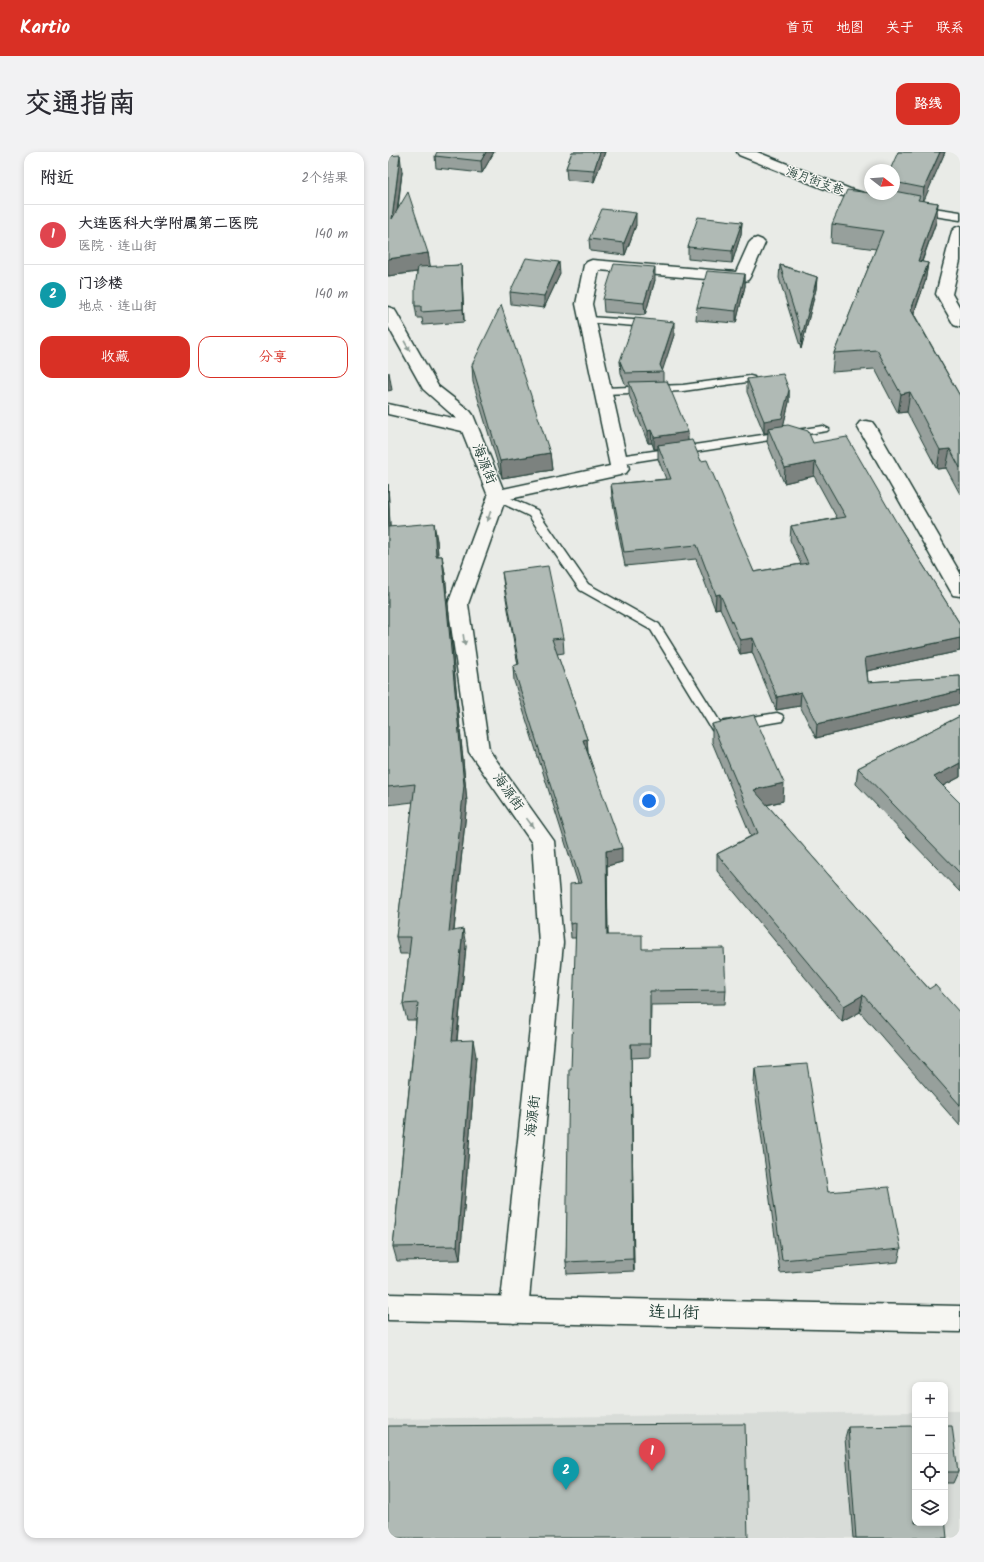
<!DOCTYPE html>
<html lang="zh">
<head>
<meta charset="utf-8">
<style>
  :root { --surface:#fff; --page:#f2f2f3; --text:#2b2b33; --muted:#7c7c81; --line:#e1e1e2; --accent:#d93025 }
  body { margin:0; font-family:Kalam,"LXGW WenKai TC",sans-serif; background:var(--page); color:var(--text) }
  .controls { position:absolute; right:12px; bottom:12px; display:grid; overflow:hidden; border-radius:8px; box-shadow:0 2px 6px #0003 }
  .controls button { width:36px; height:36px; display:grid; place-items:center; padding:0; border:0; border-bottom:1px solid var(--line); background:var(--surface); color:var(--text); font:20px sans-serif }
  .compass { position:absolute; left:476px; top:12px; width:36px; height:36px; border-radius:50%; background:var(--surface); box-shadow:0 2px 6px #0003; rotate:107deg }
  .you { position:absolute; left:261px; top:649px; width:14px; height:14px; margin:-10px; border:3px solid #fff; border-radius:50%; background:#1a73e8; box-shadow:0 0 0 6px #1a73e833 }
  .badge { display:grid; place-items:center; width:26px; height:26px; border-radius:50%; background:var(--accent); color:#fff; font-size:13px; font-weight:700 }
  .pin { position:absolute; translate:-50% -33px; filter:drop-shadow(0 1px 2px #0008) }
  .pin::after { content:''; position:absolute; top:21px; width:14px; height:12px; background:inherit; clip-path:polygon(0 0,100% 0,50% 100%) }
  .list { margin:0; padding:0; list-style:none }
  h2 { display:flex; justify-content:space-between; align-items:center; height:52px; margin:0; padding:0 16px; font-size:17px }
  h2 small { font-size:13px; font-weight:400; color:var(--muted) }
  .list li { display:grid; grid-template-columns:26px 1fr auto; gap:12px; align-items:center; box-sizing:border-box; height:60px; padding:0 16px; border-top:1px solid var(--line) }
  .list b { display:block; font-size:15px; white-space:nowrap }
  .list p { margin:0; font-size:13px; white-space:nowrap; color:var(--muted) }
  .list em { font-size:13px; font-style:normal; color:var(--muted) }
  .actions { display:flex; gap:8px; padding:12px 16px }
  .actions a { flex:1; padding:9px 0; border:1px solid var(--accent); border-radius:12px; text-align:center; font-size:14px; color:var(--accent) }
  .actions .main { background:var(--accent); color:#fff }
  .icon { flex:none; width:22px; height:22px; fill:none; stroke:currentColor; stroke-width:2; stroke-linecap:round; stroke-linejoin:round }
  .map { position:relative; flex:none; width:572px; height:1386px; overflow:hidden; border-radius:12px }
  header { display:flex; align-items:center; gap:24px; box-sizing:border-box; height:56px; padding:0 20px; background:var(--accent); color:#fff }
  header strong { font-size:19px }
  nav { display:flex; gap:22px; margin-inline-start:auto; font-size:14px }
  .intro { display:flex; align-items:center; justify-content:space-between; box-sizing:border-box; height:96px; padding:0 24px }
  h1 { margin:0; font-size:28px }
  .button { padding:10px 18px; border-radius:12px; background:var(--accent); color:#fff; font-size:14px; font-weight:700 }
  main { display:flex; gap:24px; padding:0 24px }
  aside { flex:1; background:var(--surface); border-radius:12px; box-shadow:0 2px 6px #0003 }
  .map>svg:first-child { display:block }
  .built { fill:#d8dcd8 }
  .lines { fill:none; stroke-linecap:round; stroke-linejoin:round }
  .service-casing { stroke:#1f3d34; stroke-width:3 }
  .minor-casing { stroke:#1f3d34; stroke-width:3 }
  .tertiary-casing { stroke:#1f3d34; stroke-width:3 }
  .service { fill:#f6f6f2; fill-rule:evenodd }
  .minor { fill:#f6f6f2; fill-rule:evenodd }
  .tertiary { fill:#f6f6f2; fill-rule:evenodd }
  .wall { fill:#97a09c; stroke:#1f3d34 }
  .shaded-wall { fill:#7b827f; stroke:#1f3d34 }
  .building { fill:#b0bab5; stroke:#1f3d34 }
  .oneway { fill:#8a9a93 }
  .labels { text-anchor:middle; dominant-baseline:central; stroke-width:3; stroke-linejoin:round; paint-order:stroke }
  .far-street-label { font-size:12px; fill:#1f3d34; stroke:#f6f6f2 }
  .street-label { font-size:14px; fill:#1f3d34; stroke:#f6f6f2 }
  .near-street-label { font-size:17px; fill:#1f3d34; stroke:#f6f6f2 }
</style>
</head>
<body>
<header>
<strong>Kartio</strong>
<nav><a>首页</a><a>地图</a><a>关于</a><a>联系</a></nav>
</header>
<div class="intro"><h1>交通指南</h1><a class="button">路线</a></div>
<main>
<aside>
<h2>附近<small>2个结果</small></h2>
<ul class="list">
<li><span class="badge" style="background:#e0444e">1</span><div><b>大连医科大学附属第二医院</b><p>医院 · 连山街</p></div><em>140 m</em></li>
<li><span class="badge" style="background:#0f9aa8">2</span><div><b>门诊楼</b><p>地点 · 连山街</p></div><em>140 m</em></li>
</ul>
<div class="actions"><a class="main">收藏</a><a>分享</a></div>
</aside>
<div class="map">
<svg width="572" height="1386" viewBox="0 0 572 1386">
  <rect width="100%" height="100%" fill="#e9ebe7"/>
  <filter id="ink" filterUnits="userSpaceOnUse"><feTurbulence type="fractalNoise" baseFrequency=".025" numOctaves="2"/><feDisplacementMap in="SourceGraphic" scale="8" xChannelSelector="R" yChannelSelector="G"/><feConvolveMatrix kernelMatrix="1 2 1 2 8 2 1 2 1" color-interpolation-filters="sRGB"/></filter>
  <g filter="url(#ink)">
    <polygon class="built" points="557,1259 572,1259 572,1386 0,1386 0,1267 527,1260 527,1371 557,1371"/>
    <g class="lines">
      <g class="service-casing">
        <g id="service">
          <polygon points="201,165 260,169 265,172 260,175 197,170 196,168"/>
          <polygon points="362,224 366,225 367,227 366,229 295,239 216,242 211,239 216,236 295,233"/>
          <polygon points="435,274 441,277 439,279 231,312 227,310 225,308 227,306 231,304"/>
          <polygon points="109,340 149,358 200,432 271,472 332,570 389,561 394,563 396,566 394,569 329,580 324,578 263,478 192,438 141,364 105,347 103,344 105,341"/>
        </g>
      </g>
      <g class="minor-casing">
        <g id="minor">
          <polygon points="349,0 369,0 462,37 493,46 495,49 493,52 488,53 452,43 351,3"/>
          <polygon points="519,52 572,60 572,68 514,59 512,56 514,53"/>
          <polygon points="572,74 572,109 564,142 572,156 572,175 566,173 548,142 564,79 567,76"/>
          <polygon points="369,86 374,88 377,91 362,125 360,128 354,130 211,118 204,152 241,317 238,321 232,323 117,348 80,452 101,598 166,689 175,791 140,1158 136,1167 126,1171 116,1167 112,1158 151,791 144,691 81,600 60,452 100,344 74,279 0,262 0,252 69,267 35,237 0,174 0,155 6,157 8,160 50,234 82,259 85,263 115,337 222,314 188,152 196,113 199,110 204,108 348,120 361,91 364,88"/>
          <polygon points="478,269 484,270 487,274 572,421 572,444 565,443 562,438 469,274 472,270"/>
        </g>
      </g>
      <g class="tertiary-casing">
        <polygon id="tertiary" points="0,1142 572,1154 572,1180 0,1168"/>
      </g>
      <use href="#service" class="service"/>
      <use href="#minor" class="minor"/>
      <use href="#tertiary" class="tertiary"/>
    </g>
    <g class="wall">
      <polygon points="106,0 94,21 48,16 47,4"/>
      <polygon points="184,0 217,0 206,30 179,28 178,16"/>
      <polygon points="510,0 557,0 535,49 550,51 548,70 534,110 540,111 537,130 526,162 572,244 572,342 558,316 549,317 519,260 510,261 487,217 444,220 446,201 488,97 443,91 444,72 482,42 506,42 506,18"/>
      <polygon points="14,20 10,57 40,101 42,115 73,113 74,125 76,170 35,173 34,166 29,166 27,154 29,120 0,124"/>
      <polygon points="354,70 353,82 344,111 300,107 300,95"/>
      <polygon points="248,73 237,103 202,99 201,87"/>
      <polygon points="392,113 429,125 428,137 413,197 391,126"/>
      <polygon points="172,122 156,156 123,152 122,140"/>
      <polygon points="357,122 357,134 348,171 308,168 309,155"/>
      <polygon points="267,128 257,163 216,160 215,147"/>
      <polygon points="286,183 274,218 275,220 275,229 300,288 313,309 366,420 413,412 402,388 403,374 449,366 426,324 396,331 379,290 380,281 376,281 359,240 359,227 401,238 401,250 395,274 425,291 510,373 572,472 572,499 479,519 480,530 572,524 572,549 571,552 428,586 412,554 388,558 364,500 352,502 332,456 327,457 308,407 237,414 224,346 223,332 278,327 270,307 270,297 266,297 264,291 260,291 241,243 241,234 238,234 233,221 232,209"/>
      <polygon points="84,213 162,301 164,318 114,326 85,230"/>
      <polygon points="0,332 2,375 49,388 50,404 54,404 57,422 79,650 66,779 78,794 69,889 88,904 72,1108 9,1109 5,1095 28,868 19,868 15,852 21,802 12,802 8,785 25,650 0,653"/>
      <polygon points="114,420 175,486 176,501 169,502 199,587 200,601 234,710 219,714 220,783 254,797 338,838 337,852 263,853 262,905 243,906 246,1119 179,1122 178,1110 188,786 183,786 182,772 190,731 126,529 125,514 130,513 116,435"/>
      <polygon points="572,564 572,625 555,634 572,651 572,740 468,632 470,616"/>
      <polygon points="324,572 395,649 379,653 541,837 572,861 572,974 472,860 454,870 329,719 329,702 363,684 324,590"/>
      <polygon points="367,916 440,1040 513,1097 510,1110 392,1121 366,931"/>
      <polygon points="557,1274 570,1320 565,1331 557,1331"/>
      <polygon points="460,1275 559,1386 465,1386 457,1286"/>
    </g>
    <g class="shaded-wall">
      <polygon points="98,0 106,0 94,21 93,9"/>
      <polygon points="212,0 217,0 206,30 206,18"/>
      <polygon points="552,0 557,0 534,53 536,36"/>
      <polygon points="12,3 14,20 6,84 4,67"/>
      <polygon points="550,51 548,70 527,128 530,109"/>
      <polygon points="248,61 248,73 237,103 236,91"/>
      <polygon points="354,70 353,82 344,111 344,99"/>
      <polygon points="40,101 43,118 0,124 0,107"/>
      <polygon points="171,110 172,122 156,156 156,144"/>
      <polygon points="540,111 537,130 520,177 523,158"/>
      <polygon points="73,113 74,125 76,170 75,157"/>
      <polygon points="267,115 267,128 257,163 256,151"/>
      <polygon points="357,122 357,134 348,171 348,159"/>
      <polygon points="429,125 428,137 413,197 414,184"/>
      <polygon points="286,170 286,183 274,220 272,213"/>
      <polygon points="1,220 4,238 0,239 0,221"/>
      <polygon points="401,238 401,250 394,279 380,276 380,281 376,281 376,269"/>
      <polygon points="522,240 519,260 510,261 513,242"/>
      <polygon points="263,278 264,291 260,291 260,279"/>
      <polygon points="300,280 300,292 270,293 270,297 266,297 266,285"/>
      <polygon points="562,297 558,316 549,317 552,298"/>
      <polygon points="162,301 164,318 114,326 112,309"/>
      <polygon points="427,310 426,324 396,331 397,316"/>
      <polygon points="0,332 3,393 0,377"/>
      <polygon points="46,371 49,388 51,422 48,404"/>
      <polygon points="54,404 57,422 79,650 64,796 61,780"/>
      <polygon points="332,442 332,456 327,457 328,443"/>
      <polygon points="365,486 364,500 352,502 352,488"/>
      <polygon points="572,486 572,499 475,520 477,506"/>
      <polygon points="572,539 572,549 571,552 428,586 429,572"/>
      <polygon points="413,540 412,554 388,558 389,545"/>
      <polygon points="199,587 200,602 195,588"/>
      <polygon points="572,611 572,625 543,640 546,625"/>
      <polygon points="396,631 395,649 365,656 366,638"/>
      <polygon points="234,696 234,710 219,714 220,798 218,699"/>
      <polygon points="75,777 78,794 67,905 64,889"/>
      <polygon points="475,843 472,860 454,870 456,854"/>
      <polygon points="85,888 88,904 72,1108 69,1094"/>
      <polygon points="243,892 243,906 246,1119 245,1107"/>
    </g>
    <g class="building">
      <polygon points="49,0 98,0 93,9 47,4"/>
      <polygon points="184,0 212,0 206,18 178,16"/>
      <polygon points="510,0 552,0 536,36 506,30 506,18 502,18"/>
      <polygon points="12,3 4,67 20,40 40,101 0,107 0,4"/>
      <polygon points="459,38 482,41 482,42 506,42 506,39 532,44 530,48 550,51 530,109 540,111 523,158 572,244 572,316 562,297 552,298 522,240 513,242 489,198 446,201 495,79 444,72"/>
      <polygon points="214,57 248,61 236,91 201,87"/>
      <polygon points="310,65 354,70 344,99 300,95"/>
      <polygon points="138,106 171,110 156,144 122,140"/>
      <polygon points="226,112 267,115 256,151 215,147"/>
      <polygon points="73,113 75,157 33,160 33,154 27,154 27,135 30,115"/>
      <polygon points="392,113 429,125 414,184"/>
      <polygon points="319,119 357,122 348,159 309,155"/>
      <polygon points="113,153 162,301 112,309 84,213"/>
      <polygon points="247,166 286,170 272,213 275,220 237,221 232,209"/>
      <polygon points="395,222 401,238 394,266 376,269 359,227"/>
      <polygon points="279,229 300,280 266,285 263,278 260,279 241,230"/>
      <polygon points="400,273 420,279 425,291 459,285 510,373 572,472 572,486 477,506 480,530 572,524 572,539 429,572 413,540 389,545 365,486 352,488 332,442 328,443 309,393 236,400 223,332 283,327 270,293 304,288 313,309 319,308 366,420 420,411 403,374 458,365 427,310 397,316 380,276"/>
      <polygon points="46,371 48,404 54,404 76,633 61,780 75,777 64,889 85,888 69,1094 5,1095 30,851 15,852 23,785 8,785 27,632 0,635 0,375"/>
      <polygon points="160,414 175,486 164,487 199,587 195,588 234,696 218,699 219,783 254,783 254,797 336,796 338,838 262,839 262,892 243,892 245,1107 178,1110 181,917 183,917 188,771 182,772 182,732 193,731 125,514 131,512 114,420"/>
      <polygon points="366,563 396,631 366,638 541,837 547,833 572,861 572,953 475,843 456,854 329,702 370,681 324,572"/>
      <polygon points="572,564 572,611 546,625 572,651 572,721 470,616"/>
      <polygon points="419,912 440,1040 501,1035 513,1097 394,1108 367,916"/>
      <polygon points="357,1272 360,1386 0,1386 0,1274"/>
      <polygon points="527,1274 527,1371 557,1371 557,1366 559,1386 468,1386 460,1275"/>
      <polygon points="557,1274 564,1274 570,1320 557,1320"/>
    </g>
    <defs><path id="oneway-solid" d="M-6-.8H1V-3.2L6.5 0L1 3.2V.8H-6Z"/></defs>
    <g class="oneway">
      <use href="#oneway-solid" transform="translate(19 194) rotate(61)"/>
      <use href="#oneway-solid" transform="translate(101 364) rotate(109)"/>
      <use href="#oneway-solid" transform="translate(76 488) rotate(82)"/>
      <use href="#oneway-solid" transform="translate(142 671) rotate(54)"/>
    </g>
  </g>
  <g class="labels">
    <g class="far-street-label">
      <text transform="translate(427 29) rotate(20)">海月街支巷</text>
    </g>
    <g class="street-label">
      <text transform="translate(96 312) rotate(68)">海源街</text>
      <text transform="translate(120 640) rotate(54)">海源街</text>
      <text transform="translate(145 964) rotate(-84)">海源街</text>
    </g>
    <g class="near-street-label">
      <text transform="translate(286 1161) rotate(1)">连山街</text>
    </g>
  </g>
</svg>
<div class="controls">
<button>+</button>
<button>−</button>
<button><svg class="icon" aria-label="locate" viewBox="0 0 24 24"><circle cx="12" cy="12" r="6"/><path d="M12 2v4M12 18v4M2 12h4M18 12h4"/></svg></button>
<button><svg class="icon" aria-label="layers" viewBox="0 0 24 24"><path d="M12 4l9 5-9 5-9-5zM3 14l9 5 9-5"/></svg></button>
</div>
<svg class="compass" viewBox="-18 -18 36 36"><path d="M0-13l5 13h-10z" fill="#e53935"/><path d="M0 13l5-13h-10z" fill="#7c7c81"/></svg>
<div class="you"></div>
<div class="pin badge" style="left:264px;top:1319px;background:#e0444e">1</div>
<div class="pin badge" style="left:178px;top:1338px;background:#0f9aa8">2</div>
</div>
</main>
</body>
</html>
